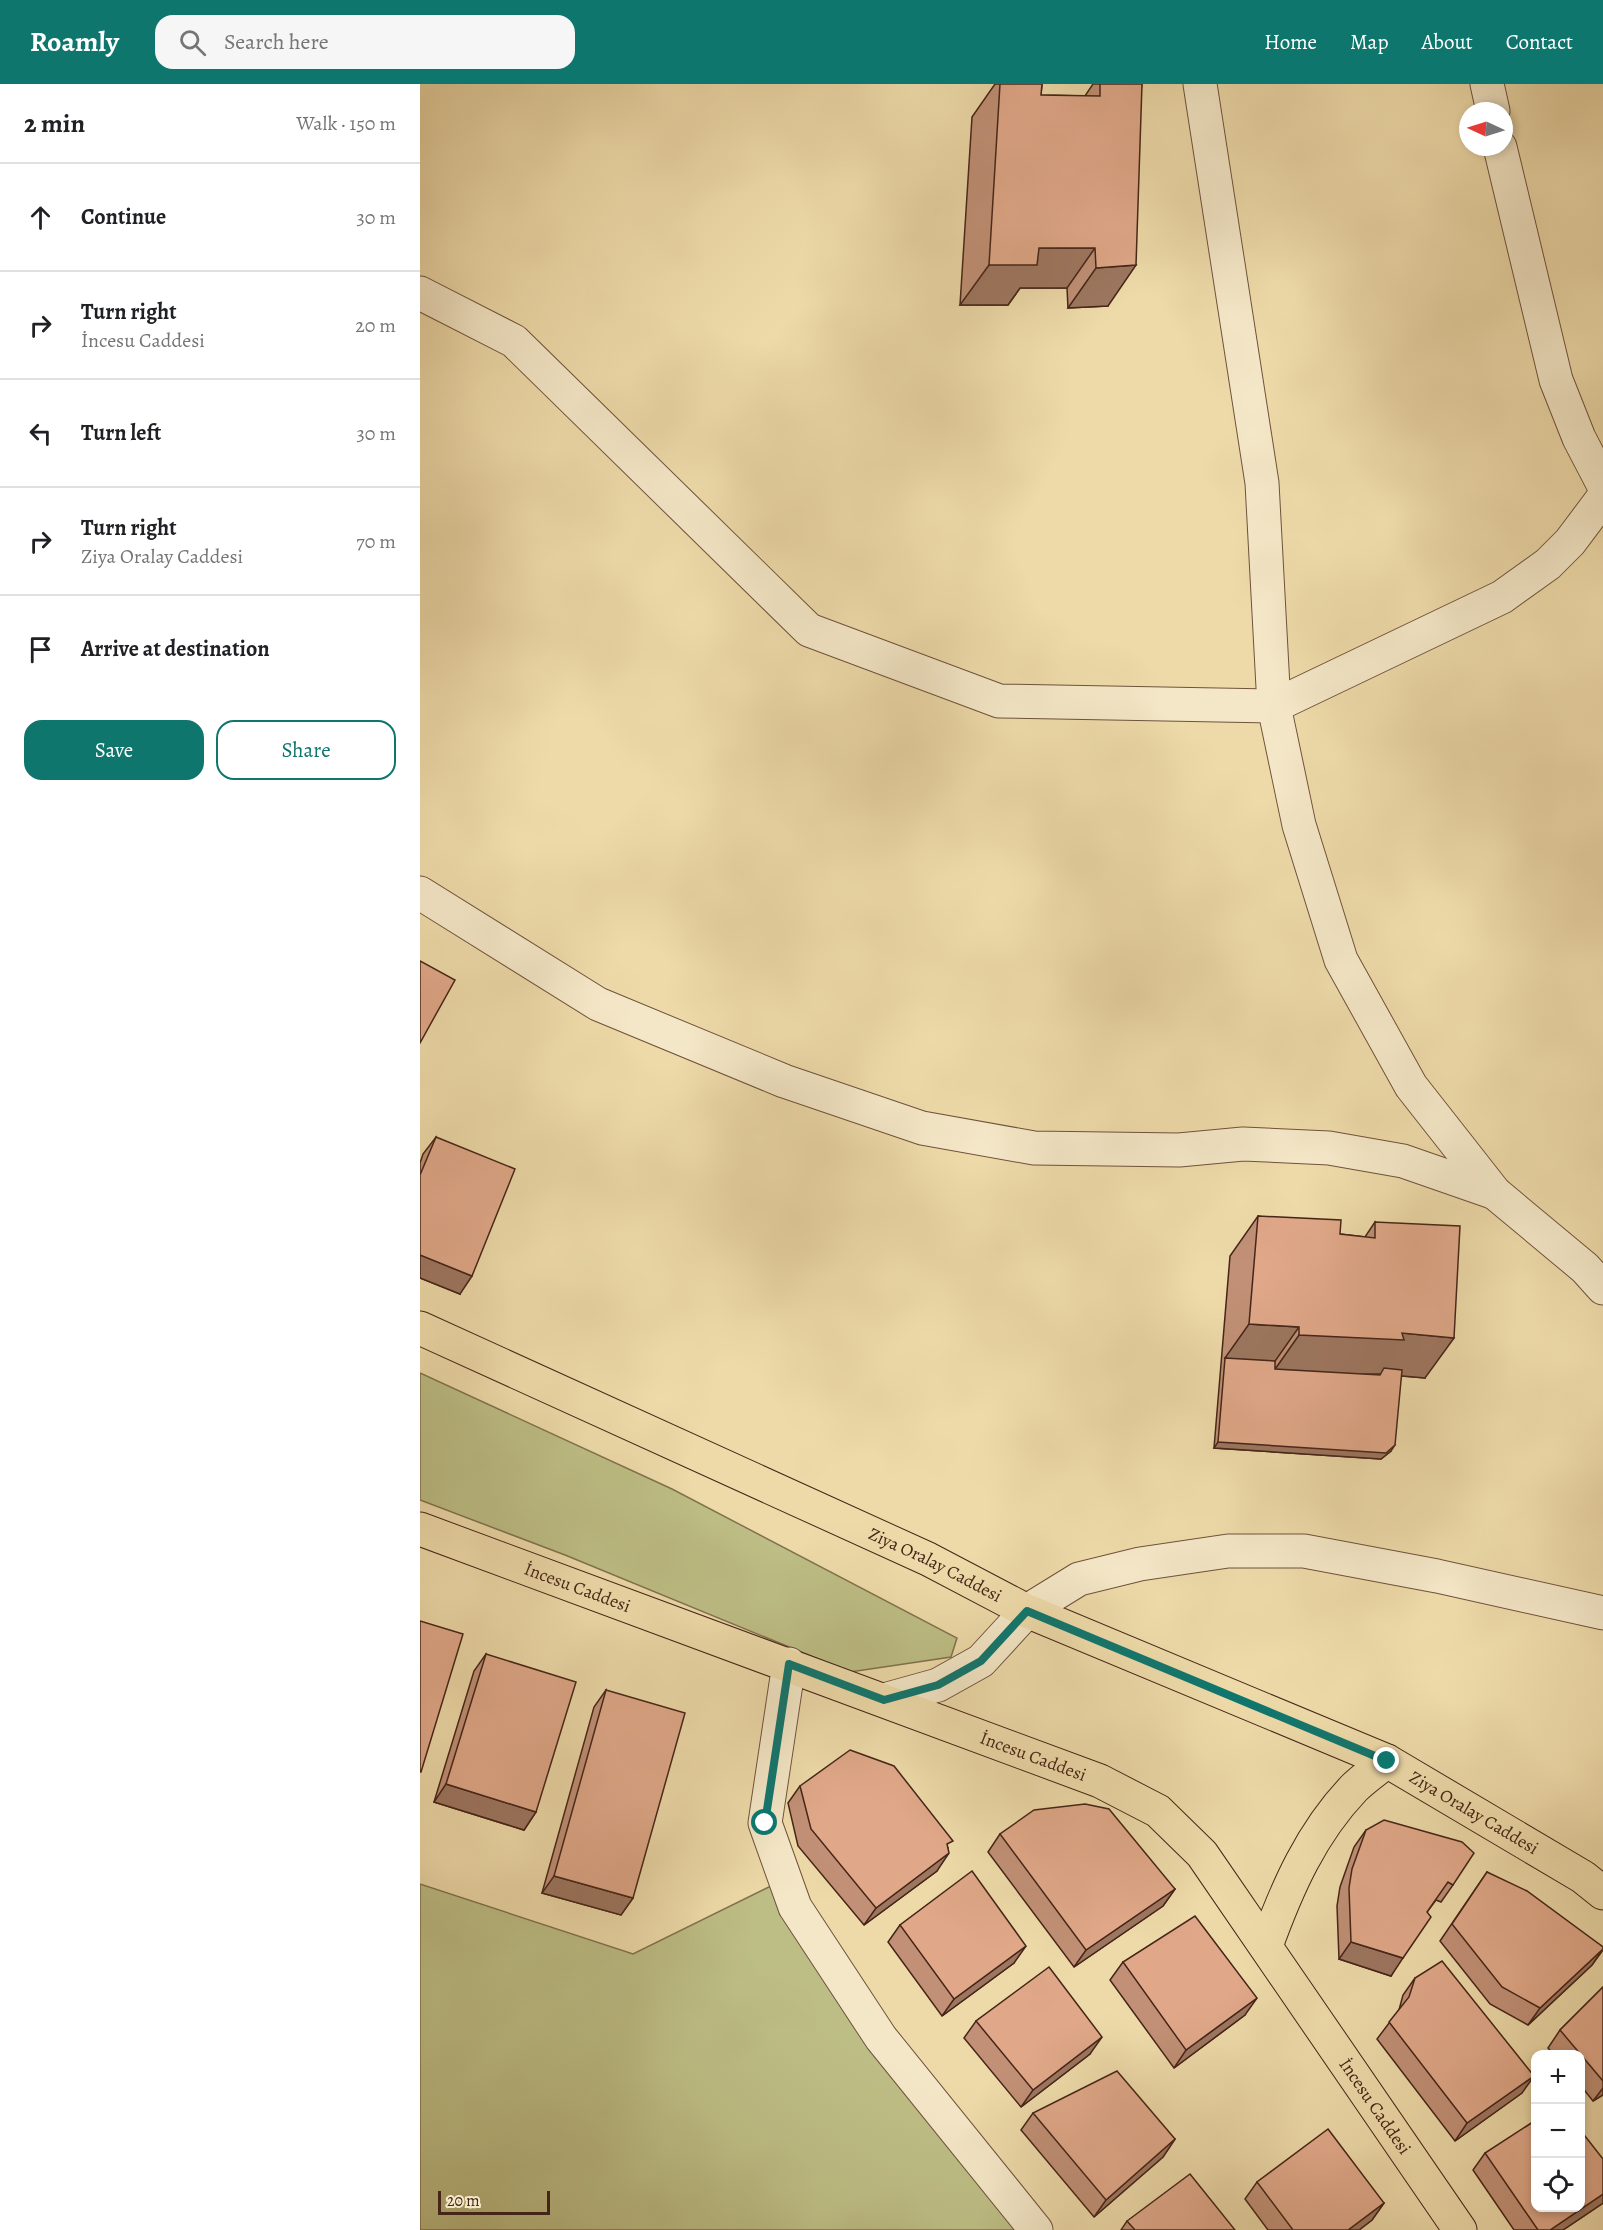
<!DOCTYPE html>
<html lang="en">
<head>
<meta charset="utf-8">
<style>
  :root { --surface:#fff; --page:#f6f6f6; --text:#202124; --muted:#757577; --line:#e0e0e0; --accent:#0f766e }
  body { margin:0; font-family:Alegreya,serif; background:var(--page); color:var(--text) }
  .controls { position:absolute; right:18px; bottom:18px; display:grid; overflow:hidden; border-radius:12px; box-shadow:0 3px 9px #0003 }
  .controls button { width:54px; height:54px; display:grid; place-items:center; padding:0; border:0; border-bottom:2px solid var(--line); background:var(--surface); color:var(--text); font:30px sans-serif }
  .compass { position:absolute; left:1039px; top:18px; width:54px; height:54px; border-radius:50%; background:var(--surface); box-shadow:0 3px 9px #0003; rotate:274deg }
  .scale { position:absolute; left:18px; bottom:15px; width:112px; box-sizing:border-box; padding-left:6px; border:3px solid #452518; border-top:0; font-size:16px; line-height:21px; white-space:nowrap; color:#452518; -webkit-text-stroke:4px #f4e7c7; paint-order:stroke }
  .stop { position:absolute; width:18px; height:18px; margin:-14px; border:4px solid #0f766e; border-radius:50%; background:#fff }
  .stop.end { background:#0f766e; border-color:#fff; box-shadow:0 2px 6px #0008 }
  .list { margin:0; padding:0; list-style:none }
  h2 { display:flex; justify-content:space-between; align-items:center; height:78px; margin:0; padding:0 24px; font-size:26px }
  h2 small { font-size:20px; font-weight:400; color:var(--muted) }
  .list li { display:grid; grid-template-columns:39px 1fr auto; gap:18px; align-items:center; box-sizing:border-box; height:108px; padding:0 24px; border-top:2px solid var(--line) }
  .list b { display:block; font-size:22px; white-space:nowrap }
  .list p { margin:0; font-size:20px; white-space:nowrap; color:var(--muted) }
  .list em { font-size:20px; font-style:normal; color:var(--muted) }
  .actions { display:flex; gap:12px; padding:18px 24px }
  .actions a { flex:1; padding:14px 0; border:2px solid var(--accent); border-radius:18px; text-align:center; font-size:21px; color:var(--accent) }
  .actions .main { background:var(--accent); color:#fff }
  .icon { flex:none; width:33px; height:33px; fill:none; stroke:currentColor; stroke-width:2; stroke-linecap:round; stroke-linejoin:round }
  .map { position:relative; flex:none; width:1183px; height:2146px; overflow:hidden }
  header { display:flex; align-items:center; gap:36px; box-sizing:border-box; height:84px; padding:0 30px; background:var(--accent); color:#fff }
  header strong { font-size:28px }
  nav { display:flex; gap:33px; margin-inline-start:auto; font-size:21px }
  .search { width:420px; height:54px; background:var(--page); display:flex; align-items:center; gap:15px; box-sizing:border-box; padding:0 21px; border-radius:18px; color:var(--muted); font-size:22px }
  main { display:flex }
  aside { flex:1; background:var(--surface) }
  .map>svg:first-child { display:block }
  .green { fill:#bdbe85; stroke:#81724e; stroke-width:1.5 }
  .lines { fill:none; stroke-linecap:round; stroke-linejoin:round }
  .minor-casing { stroke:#6f523c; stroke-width:35 }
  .major-casing { stroke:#452518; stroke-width:35 }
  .minor { stroke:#f4e7c7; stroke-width:33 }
  .major { stroke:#eedaa9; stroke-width:33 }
  .wall { fill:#c19076; stroke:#452518; stroke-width:1.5 }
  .shaded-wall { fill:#9d7660; stroke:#452518; stroke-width:1.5 }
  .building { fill:#e0a889; stroke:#452518; stroke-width:1.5 }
  .route { stroke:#0f766e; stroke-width:8 }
  .labels { text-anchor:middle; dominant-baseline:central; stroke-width:6; stroke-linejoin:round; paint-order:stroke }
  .street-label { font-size:18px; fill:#452518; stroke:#f4e7c7 }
</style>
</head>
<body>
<header>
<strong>Roamly</strong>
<div class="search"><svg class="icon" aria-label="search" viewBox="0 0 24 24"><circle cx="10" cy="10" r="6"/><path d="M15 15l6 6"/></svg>Search here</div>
<nav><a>Home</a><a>Map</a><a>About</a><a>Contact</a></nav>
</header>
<main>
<aside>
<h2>2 min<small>Walk · 150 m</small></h2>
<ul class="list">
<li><svg class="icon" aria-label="ahead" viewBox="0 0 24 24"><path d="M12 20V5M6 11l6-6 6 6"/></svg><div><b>Continue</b></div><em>30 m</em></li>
<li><svg class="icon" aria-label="right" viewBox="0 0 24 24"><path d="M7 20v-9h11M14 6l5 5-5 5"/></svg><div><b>Turn right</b><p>İncesu Caddesi</p></div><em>20 m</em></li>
<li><svg class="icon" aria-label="left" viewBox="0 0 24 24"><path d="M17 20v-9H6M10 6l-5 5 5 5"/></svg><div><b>Turn left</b></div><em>30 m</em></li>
<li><svg class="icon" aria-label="right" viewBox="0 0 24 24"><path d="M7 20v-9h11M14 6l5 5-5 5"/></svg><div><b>Turn right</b><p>Ziya Oralay Caddesi</p></div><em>70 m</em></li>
<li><svg class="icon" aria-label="arrive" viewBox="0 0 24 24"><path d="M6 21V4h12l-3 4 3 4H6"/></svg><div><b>Arrive at destination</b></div></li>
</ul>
<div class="actions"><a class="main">Save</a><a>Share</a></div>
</aside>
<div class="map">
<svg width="1183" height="2146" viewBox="0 0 1183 2146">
  <rect width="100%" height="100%" fill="#eedaa9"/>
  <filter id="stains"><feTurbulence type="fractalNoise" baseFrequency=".00333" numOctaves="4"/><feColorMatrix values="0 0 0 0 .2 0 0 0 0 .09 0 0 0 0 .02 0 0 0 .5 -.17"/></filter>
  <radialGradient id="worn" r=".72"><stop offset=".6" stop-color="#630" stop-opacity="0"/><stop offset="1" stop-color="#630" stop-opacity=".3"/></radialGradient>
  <g class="green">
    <polygon points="0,1289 252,1405 537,1554 531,1573 430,1588 145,1471 0,1416"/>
    <polygon points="365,1795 616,2146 0,2146 0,1800 213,1870"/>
  </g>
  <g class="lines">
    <g class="minor-casing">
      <g id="minor">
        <polyline points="780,0 842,399 854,622 879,741 921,876 991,1002 1075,1109 1165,1184 1183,1204"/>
        <polyline points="1067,0 1073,27"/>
        <polyline points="1080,63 1136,296 1159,354 1183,400"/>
        <polyline points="0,209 94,257 389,546 579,617 854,622 1082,513 1128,480 1150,458 1183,414"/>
        <polyline points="0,809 178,920 364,997 502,1044 614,1064 759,1066 823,1060 909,1064 983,1077 1075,1109"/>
        <polyline points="369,1580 345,1739 375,1823 461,1954 616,2146"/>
        <polyline points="464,1616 518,1601 561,1577 607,1527 659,1495 720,1480 808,1467 884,1467 1017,1492 1183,1529"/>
      </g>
    </g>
    <g class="major-casing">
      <g id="major">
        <path id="s1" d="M 0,1244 L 508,1475 L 607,1527 L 967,1677 L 1163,1793 L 1183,1809"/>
        <path id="s2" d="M 0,1445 L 680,1697 L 738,1727 L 782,1770 L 1040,2146"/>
        <path d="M 846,1862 C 867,1804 891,1749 934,1704 C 944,1694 956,1686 967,1677"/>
      </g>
    </g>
    <use href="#minor" class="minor"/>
    <use href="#major" class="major"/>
  </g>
  <g class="wall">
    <polygon points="575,0 622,0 621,11 665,12 673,0 722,0 688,222 648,224 647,204 600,204 588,221 540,221 552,33"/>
    <polygon points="16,1053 40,1210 0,1194 0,1079 3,1070"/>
    <polygon points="838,1132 920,1150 945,1153 955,1138 1005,1294 981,1292 971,1367 961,1375 794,1364 810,1172"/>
    <polygon points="66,1570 116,1728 104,1746 14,1718 54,1587"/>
    <polygon points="186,1606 213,1814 201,1831 122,1809 174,1623"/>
    <polygon points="380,1702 528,1764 517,1787 444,1841 378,1762 368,1719"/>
    <polygon points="946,1746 1033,1801 1021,1818 1016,1816 1007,1828 971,1892 919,1875 917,1822 920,1803 934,1763"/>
    <polygon points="580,1750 755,1805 743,1822 654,1883 568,1768"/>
    <polygon points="1067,1788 1183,1863 1183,1866 1172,1881 1108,1941 1070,1920 1020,1857"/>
    <polygon points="480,1841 594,1879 522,1932 468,1858"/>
    <polygon points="703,1878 825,1931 754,1984 690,1896"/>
    <polygon points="995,1894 1102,2009 1035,2057 957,1955 979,1926 983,1911"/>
    <polygon points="1183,1903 1183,2011 1173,2017 1161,2002 1161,1971 1134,1971 1128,1964 1140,1946"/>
    <polygon points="556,1937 670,1970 601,2023 544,1954"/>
    <polygon points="613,2029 755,2055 743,2073 674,2133 601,2046"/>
    <polygon points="1065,2069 1183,2075 1183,2119 1143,2146 1094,2146 1053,2086"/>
    <polygon points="837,2098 964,2119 952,2136 939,2146 848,2146 825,2115"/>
    <polygon points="707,2137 815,2146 701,2146"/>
  </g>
  <g class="shaded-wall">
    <polygon points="619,164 675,164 647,204 600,204 588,221 540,221 569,181"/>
    <polygon points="716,181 688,222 648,224 676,184"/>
    <polygon points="0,1171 52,1192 40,1210 0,1194"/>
    <polygon points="829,1240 879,1243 851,1283 805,1274"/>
    <polygon points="982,1249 1034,1254 1005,1294 960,1290 851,1291 879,1251"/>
    <polygon points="798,1358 975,1361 971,1367 961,1375 794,1364"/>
    <polygon points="26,1700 116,1728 104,1746 14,1718"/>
    <polygon points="529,1769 517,1787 444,1841 456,1824"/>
    <polygon points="134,1792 213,1814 201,1831 122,1809"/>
    <polygon points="755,1805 743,1822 654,1883 666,1866"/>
    <polygon points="931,1858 983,1874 971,1892 919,1875"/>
    <polygon points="606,1862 594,1879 522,1932 534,1915"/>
    <polygon points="1183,1865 1172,1881 1108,1941 1120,1924"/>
    <polygon points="837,1914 825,1931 754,1984 766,1966"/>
    <polygon points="682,1953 670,1970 601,2023 613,2006"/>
    <polygon points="1114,1992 1102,2009 1035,2057 1047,2039"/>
    <polygon points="1183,2004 1183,2011 1173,2017"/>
    <polygon points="755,2055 743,2073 674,2133 686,2116"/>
    <polygon points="1183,2110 1183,2119 1143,2146 1130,2146"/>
    <polygon points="964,2119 952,2136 939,2146 928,2146"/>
  </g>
  <g class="building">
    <polygon points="580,0 622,0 621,11 680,12 680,0 722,0 716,181 676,184 675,164 619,164 617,181 569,181"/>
    <polygon points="0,877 35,896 0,959"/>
    <polygon points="16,1053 95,1085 52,1192 0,1171 0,1091"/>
    <polygon points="838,1132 921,1136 920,1150 955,1154 955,1138 1040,1142 1034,1254 982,1249 984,1256 879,1251 879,1243 829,1240"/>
    <polygon points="805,1274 855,1277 855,1285 960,1291 964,1284 982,1286 975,1361 966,1369 798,1358"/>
    <polygon points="0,1537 43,1550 1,1688 0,1688"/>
    <polygon points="66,1570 156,1598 116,1728 26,1700"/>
    <polygon points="186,1606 265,1629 213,1814 134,1792"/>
    <polygon points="430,1666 474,1682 533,1757 527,1760 529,1769 456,1824 391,1745 380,1702"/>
    <polygon points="665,1720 689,1725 755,1805 666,1866 580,1750 614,1726"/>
    <polygon points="964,1736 1042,1758 1054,1769 1033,1801 1028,1798 1007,1828 1011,1833 983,1874 931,1858 929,1804 932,1785 946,1746"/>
    <polygon points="552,1787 606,1862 534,1915 480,1841"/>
    <polygon points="1067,1788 1107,1807 1183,1863 1183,1865 1120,1924 1082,1903 1032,1840"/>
    <polygon points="775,1832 837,1914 766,1966 703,1878"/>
    <polygon points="1022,1877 1114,1992 1047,2039 969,1938 989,1913 995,1894"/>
    <polygon points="629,1883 682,1953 613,2006 556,1937"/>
    <polygon points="1183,1903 1183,1997 1140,1946"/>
    <polygon points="697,1987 755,2055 686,2116 613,2029"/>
    <polygon points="1116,2036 1116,2124 1161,2124 1161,2047 1183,2075 1183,2110 1130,2146 1118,2146 1065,2069"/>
    <polygon points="908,2045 964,2119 928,2146 873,2146 837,2098"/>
    <polygon points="770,2090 815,2146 715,2146 707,2137"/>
  </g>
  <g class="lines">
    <polyline class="route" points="345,1739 369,1580 464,1616 518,1601 561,1577 607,1527 967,1677"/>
  </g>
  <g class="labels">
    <g class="street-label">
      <text stroke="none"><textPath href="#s1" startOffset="567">Ziya Oralay Caddesi</textPath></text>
      <text stroke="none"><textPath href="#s2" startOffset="168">İncesu Caddesi</textPath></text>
      <text stroke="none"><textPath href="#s2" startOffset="654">İncesu Caddesi</textPath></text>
      <text stroke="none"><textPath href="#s1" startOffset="1161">Ziya Oralay Caddesi</textPath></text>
      <text stroke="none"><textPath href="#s2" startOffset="1158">İncesu Caddesi</textPath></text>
    </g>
  </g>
  <rect width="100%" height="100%" filter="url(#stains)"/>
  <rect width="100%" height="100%" fill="url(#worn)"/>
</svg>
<div class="controls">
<button>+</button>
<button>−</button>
<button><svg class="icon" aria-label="locate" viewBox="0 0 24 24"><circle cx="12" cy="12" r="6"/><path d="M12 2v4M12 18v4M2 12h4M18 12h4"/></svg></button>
</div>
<svg class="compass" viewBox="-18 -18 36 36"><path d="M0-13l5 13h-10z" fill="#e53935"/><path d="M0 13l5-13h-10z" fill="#757577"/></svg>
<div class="scale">20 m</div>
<div class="stop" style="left:345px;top:1739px"></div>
<div class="stop end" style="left:967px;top:1677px"></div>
</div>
</main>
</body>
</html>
